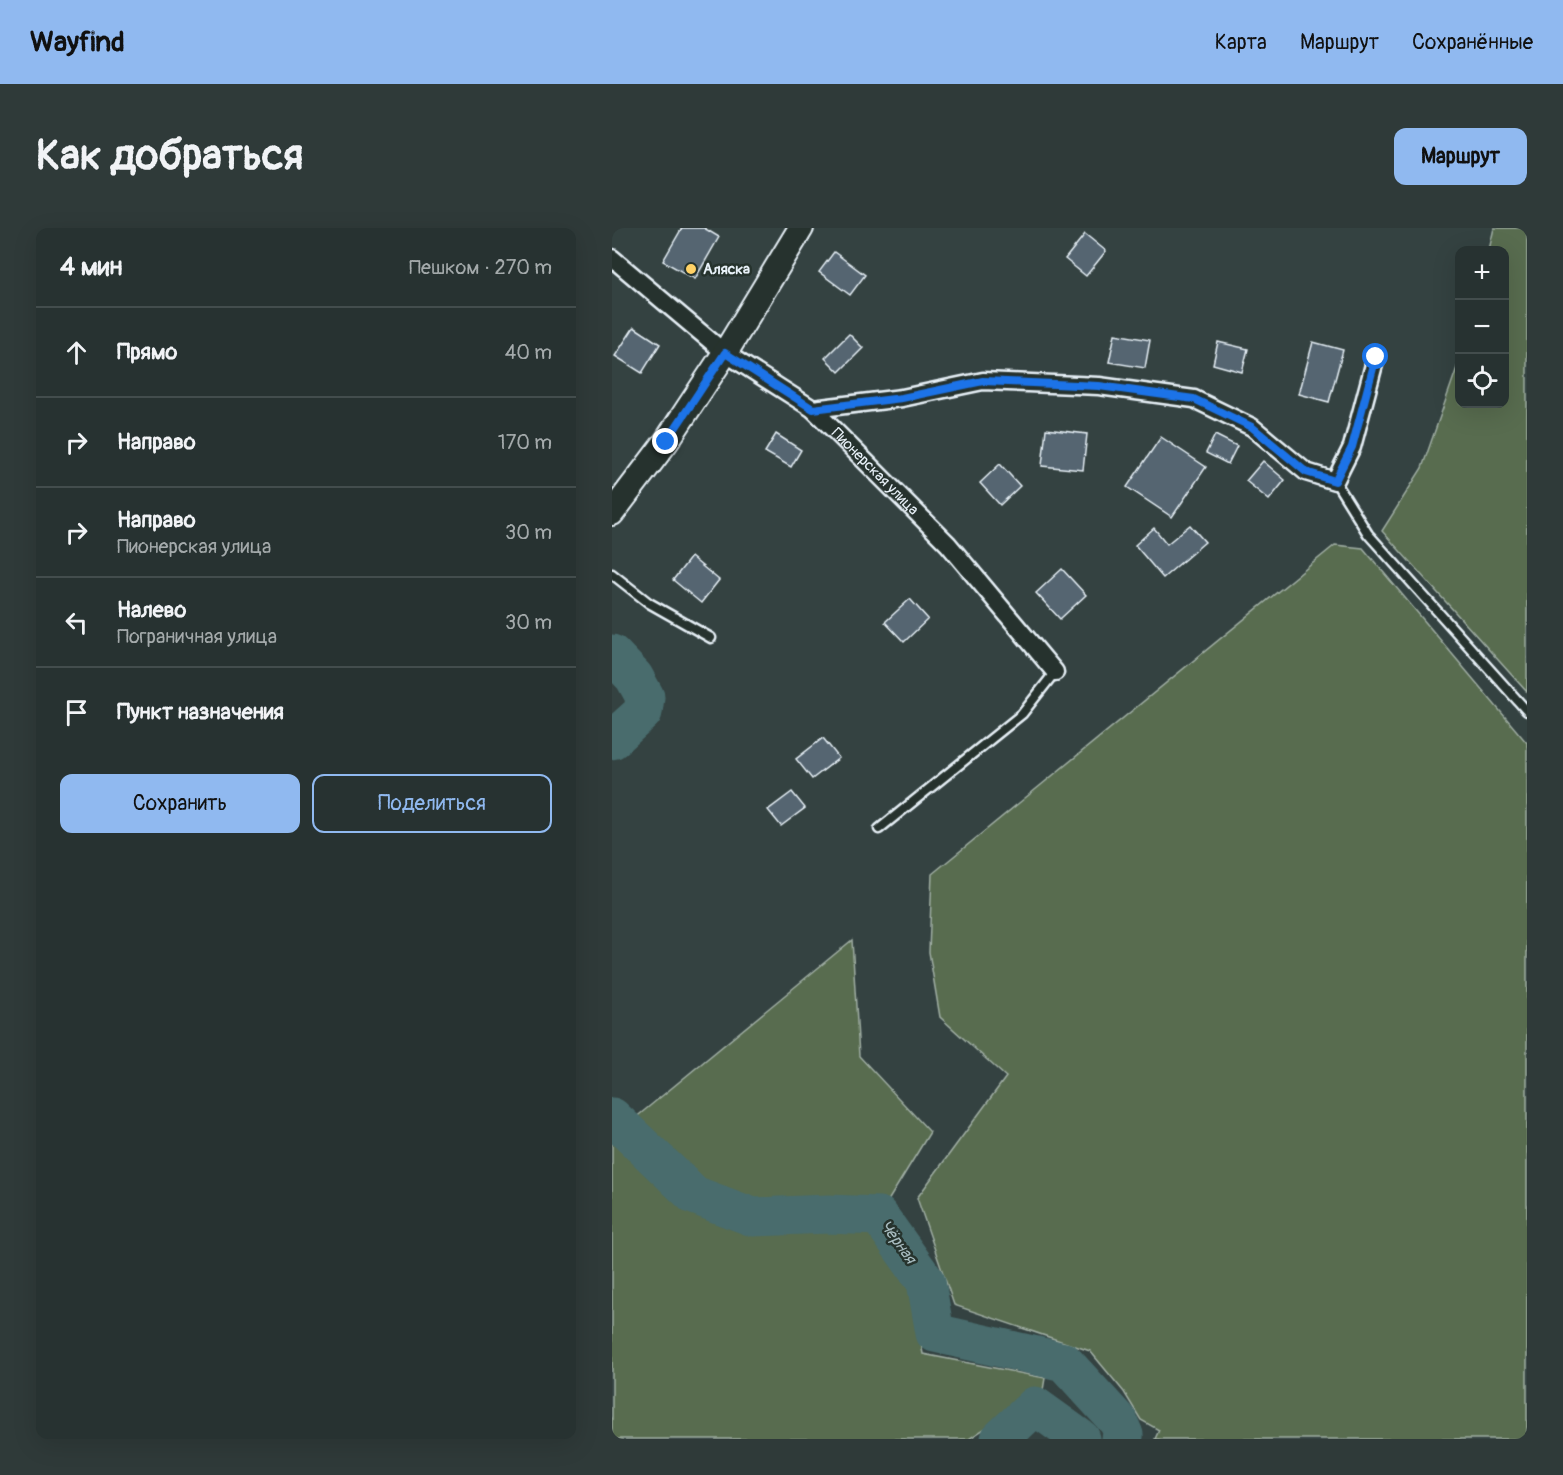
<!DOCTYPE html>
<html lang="ru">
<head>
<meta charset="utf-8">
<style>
  :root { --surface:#273231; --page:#2f3a39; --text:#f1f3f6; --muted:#a4aaab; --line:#434d4d; --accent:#90b9f0 }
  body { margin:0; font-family:Pangolin,sans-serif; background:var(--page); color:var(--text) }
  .controls { position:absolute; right:18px; top:18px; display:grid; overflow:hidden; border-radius:12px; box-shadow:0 6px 24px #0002 }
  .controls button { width:54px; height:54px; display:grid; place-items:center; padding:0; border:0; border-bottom:2px solid var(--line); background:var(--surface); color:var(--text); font:30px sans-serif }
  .stop { position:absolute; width:18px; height:18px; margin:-14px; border:4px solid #1a73e8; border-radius:50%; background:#fff }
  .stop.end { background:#1a73e8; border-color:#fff; box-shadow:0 2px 6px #0008 }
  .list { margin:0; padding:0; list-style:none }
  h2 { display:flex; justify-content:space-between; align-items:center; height:78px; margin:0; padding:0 24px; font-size:26px }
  h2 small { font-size:20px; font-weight:400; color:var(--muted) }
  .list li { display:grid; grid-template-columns:39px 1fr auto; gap:18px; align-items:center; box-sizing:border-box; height:90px; padding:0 24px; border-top:2px solid var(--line) }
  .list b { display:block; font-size:22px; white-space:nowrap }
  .list p { margin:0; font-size:20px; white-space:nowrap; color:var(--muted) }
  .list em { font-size:20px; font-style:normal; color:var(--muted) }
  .actions { display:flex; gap:12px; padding:18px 24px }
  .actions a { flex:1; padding:14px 0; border:2px solid var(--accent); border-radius:12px; text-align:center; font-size:21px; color:var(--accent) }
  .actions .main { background:var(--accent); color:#111 }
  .icon { flex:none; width:33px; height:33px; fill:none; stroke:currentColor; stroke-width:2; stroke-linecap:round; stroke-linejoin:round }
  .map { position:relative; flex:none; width:915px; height:1211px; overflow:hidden; border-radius:12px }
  header { display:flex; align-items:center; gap:36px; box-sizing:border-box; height:84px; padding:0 30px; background:var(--accent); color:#111 }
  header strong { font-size:28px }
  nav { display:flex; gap:33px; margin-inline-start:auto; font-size:21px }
  .intro { display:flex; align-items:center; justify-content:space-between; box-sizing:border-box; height:144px; padding:0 36px }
  h1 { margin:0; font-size:42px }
  .button { padding:15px 27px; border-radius:12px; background:var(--accent); color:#111; font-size:21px; font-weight:700 }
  main { display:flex; gap:36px; padding:0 36px }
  aside { flex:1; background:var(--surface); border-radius:12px; box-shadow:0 6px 24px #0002 }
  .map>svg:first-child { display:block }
  .green { fill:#586c4f; stroke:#a0aea4; stroke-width:1.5 }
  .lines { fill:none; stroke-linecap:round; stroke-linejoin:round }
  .river { stroke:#486c6d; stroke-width:39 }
  .building { fill:#546571; stroke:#e8f1f8; stroke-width:1.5 }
  .service-casing { stroke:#e8f1f8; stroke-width:13 }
  .minor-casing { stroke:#e8f1f8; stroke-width:21 }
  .secondary-casing { stroke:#e8f1f8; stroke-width:28 }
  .service { stroke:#26332d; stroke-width:8 }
  .minor { stroke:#26332d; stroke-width:16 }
  .secondary { stroke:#26332d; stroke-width:24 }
  .route { stroke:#1a73e8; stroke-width:8 }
  .poi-dot { fill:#ffd166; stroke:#26332d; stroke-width:2 }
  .labels { text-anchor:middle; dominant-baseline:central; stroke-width:5; stroke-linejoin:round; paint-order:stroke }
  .poi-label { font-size:15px; font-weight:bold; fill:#e8f1f8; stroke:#26332d; text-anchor:start }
  .street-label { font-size:15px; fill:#e8f1f8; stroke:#26332d }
  .water-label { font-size:16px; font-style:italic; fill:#a8bcc0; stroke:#26332d }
</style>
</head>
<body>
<header>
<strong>Wayfind</strong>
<nav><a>Карта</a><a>Маршрут</a><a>Сохранённые</a></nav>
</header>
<div class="intro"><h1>Как добраться</h1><a class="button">Маршрут</a></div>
<main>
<aside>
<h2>4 мин<small>Пешком · 270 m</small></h2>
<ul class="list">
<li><svg class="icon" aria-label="ahead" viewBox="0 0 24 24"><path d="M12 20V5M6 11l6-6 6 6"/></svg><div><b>Прямо</b></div><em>40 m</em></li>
<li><svg class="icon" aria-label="right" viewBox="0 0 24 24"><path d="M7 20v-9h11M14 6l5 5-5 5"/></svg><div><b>Направо</b></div><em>170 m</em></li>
<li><svg class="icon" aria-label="right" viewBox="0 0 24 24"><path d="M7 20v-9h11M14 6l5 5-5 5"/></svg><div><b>Направо</b><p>Пионерская улица</p></div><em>30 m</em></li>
<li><svg class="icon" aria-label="left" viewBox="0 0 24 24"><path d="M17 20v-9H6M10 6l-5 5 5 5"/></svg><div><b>Налево</b><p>Пограничная улица</p></div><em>30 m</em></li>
<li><svg class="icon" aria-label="arrive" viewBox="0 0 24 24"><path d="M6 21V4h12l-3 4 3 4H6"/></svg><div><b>Пункт назначения</b></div></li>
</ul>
<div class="actions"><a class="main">Сохранить</a><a>Поделиться</a></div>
</aside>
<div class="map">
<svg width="915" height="1211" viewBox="0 0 915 1211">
  <rect width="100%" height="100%" fill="#344241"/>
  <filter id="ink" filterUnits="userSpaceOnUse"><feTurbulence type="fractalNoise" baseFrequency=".0167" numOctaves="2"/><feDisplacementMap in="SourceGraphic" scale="12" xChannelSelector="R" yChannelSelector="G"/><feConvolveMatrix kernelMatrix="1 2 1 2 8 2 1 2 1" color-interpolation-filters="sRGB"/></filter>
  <g filter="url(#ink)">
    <g class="green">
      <polygon points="882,0 915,0 915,464 770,303 810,240 847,134 848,176 892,176 892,22 877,22"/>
      <polygon points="723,317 751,320 915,515 915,1211 543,1211 547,1202 529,1192 512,1164 478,1123 342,1077 305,970 394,849 328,789 317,724 320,646"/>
      <polygon points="240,712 247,828 318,904 257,1004 299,1061 311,1126 433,1150 431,1162 357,1211 0,1211 0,909"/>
    </g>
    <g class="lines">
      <g class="river">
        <polyline points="0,426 22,449 33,469 31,484 0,512"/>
        <polyline points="0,889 82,967 141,989 216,986 267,988 314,1054 323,1105 452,1134 506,1193 512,1207 509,1211"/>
        <polyline points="388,1211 423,1178 469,1211"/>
      </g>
    </g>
    <g class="building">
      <polygon points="70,0 92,0 107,9 83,51 51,33"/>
      <polygon points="473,6 494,23 474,48 453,31"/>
      <polygon points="222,24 253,47 238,67 207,44"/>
      <polygon points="22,99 48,116 30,145 3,128"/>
      <polygon points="237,106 251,120 227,144 213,130"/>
      <polygon points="503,106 538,112 533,140 497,134"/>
      <polygon points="606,114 636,121 630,144 601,136"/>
      <polygon points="701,114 731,122 717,174 687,166"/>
      <polygon points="434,201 475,206 471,242 430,238"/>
      <polygon points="164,206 189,222 179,239 153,224"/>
      <polygon points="603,207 625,218 616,236 594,225"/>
      <polygon points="549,209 594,239 560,289 515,259"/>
      <polygon points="651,233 673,252 657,272 634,253"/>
      <polygon points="388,236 408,258 388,277 368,255"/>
      <polygon points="578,297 593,314 551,350 523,317 542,300 555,316"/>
      <polygon points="79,329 107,352 89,375 61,352"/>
      <polygon points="450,341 474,367 448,391 424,365"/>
      <polygon points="298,371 316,391 292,414 273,394"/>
      <polygon points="211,510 227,530 200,551 184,531"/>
      <polygon points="180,564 193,580 169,598 156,582"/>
    </g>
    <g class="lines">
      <g class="service-casing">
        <g id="service">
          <polyline points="723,253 756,306 915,483"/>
          <polyline points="0,346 37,375 99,410"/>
          <polyline points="267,601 410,486 443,444"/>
        </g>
      </g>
      <g class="minor-casing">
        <g id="minor">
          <path id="s1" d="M 0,30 L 113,125 L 201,181 L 336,316 L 443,444"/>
          <polyline points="201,181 290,170 371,153 487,158 582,171 640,199 694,244 723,253 740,219 764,129"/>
        </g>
      </g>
      <g class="secondary-casing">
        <polyline id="secondary" points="0,285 54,214 113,125 189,0"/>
      </g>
      <use href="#service" class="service"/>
      <use href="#minor" class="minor"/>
      <use href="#secondary" class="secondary"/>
    </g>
  </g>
  <g class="lines" filter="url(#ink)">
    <polyline class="route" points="54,214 113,125 201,181 290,170 371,153 487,158 582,171 640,199 694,244 723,253 740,219 764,129"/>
  </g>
  <circle class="poi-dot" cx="79" cy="41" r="6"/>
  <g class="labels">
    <g class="poi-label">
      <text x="91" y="41">Аляска</text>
    </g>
    <g class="street-label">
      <text stroke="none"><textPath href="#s1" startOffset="340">Пионерская улица</textPath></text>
    </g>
    <g class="water-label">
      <text transform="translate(286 1014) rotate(54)">Чёрная</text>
    </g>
  </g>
</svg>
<div class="controls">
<button>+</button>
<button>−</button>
<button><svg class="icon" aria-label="locate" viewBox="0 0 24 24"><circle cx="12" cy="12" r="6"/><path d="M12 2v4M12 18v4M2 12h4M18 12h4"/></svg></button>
</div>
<div class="stop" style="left:764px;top:129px"></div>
<div class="stop end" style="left:54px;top:214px"></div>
</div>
</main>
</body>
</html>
